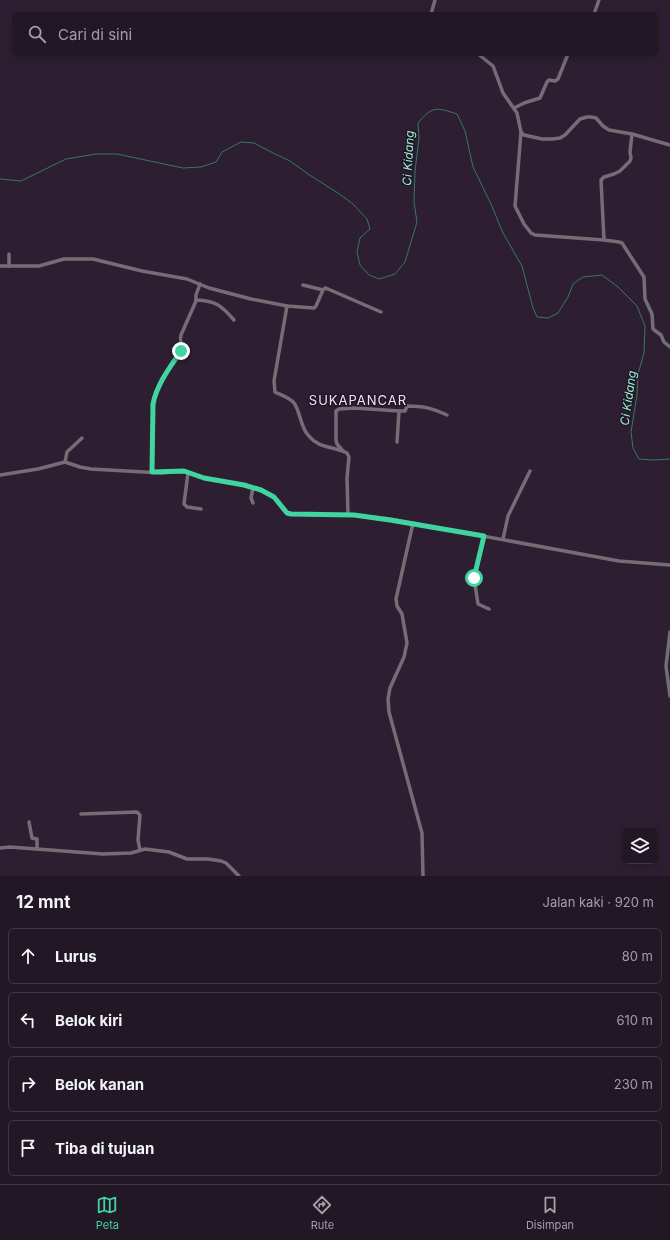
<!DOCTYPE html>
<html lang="id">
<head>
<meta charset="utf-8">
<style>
  :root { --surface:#221725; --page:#2e2432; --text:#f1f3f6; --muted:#a29fa7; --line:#3f3642; --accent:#40d4a1 }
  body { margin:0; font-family:Inter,sans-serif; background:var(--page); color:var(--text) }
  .controls { position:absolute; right:12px; bottom:12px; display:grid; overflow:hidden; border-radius:6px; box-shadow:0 2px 10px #0003 }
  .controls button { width:36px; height:36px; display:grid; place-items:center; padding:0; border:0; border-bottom:1px solid var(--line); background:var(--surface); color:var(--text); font:20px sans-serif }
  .stop { position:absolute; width:12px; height:12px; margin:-9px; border:3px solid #40d4a1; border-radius:50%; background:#fff }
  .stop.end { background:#40d4a1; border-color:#fff; box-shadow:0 1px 4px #0008 }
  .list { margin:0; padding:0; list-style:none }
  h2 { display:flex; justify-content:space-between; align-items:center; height:52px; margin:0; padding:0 16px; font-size:17px }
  h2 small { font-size:13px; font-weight:400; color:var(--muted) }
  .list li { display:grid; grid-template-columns:26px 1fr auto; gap:12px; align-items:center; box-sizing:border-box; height:56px; margin:0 8px 8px; padding:0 8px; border:1px solid var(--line); border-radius:6px }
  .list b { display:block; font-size:15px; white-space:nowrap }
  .list em { font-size:13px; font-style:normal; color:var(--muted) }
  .icon { flex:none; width:22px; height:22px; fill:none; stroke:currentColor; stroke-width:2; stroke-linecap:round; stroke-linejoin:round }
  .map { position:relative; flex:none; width:670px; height:876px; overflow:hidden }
  .search { position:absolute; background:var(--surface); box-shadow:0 2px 10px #0003; left:12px; right:12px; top:12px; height:44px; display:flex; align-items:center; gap:10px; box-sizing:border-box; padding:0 14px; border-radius:6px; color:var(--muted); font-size:15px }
  .sheet { height:308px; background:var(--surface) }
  nav { display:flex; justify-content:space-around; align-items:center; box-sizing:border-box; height:56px; border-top:1px solid var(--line); background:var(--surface); font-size:11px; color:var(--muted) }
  nav a { display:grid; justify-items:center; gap:2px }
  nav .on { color:var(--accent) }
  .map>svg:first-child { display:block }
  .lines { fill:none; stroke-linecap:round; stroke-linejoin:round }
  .stream { stroke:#38785f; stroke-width:1 }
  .minor { stroke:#746d76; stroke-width:3.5 }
  .route { stroke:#40d4a1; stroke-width:5 }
  .labels { text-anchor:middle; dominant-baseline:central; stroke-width:3; stroke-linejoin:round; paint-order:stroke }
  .water-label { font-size:12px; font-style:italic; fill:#94f4cc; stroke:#231527 }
  .quarter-label { font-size:13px; letter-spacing:1px; fill:#eee4f0; stroke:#231527 }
</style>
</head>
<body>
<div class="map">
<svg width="670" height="876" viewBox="0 0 670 876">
  <rect width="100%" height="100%" fill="#2d1f31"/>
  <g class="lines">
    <path class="stream" d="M 0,179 L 21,181 L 66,159 L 96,154 L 117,154 L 183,168 L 201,167 L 216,162 L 222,152 L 241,142 L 254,143 L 273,153 L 290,161 L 308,174 L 338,193 L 353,204 L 367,219 L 370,229 L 360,238 L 357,252 L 360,265 L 369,275 L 379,279 L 395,274 L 405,262 L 417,222 L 414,202 L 415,171 L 419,138 L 418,123 C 432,106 436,107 457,114 L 465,131 L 473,167 L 491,204 L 503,233 L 522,266 L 533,308 L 537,317 L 548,318 L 558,313 L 568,297 L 573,284 L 583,277 L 602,275 L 618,287 L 637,306 L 645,326 L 644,353 L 638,374 L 637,395 L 631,432 L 633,448 L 639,459 L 653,460 L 670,459"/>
    <g class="minor">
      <polyline points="431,14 435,0"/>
      <polyline points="594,14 599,0"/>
      <polyline points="478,54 493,66 503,93 517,113 521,132 524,135 542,139 553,139 560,138 565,135 580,119 587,117 591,117 596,118 603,126 609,130 632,134 670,145"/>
      <polyline points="514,108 524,103 540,98 547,82 549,80 555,81 558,79 568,54"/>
      <polyline points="521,132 515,206 524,224 531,233 535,235 604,240 619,242 622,243 644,277 645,299 652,314 653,329 661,335 664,342 670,347"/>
      <polyline points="604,240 601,180 604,177 614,174 620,171 630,161 631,158 630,152 632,134"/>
      <polyline points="9,254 9,266"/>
      <polyline points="0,266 39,266 64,259 93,259 142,271 187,279 209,288 251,299 287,306 314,308 316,306 323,290 325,288 328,289 381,312"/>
      <polyline points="303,285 323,290"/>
      <path d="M 196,300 C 216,301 221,305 234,320"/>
      <path d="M 287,306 L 274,381 L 275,392 C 281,395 290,398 294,403 C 301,413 300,426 308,435 C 319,449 333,446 347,453 L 349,457 L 347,478 L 348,515"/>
      <path d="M 399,411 L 405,411 L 407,406 C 423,406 432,408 447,415"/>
      <polyline points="343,451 337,444 336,440 336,411 339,409 355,408 399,411 397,442"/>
      <polyline points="65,462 67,452 82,438"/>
      <path d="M 152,472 L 153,404 C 157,384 170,367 181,351 C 183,345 179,341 181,335 L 196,301 L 196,295 L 200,284"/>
      <polyline points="188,473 184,504 187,507 201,509"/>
      <polyline points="0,475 38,469 65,462 80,467 91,469 162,473 184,471 204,478 244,485 261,490 274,497 287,513 291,514 354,515 390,519 619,561 670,565"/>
      <polyline points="253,488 251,498 253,503"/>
      <polyline points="413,523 396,599 397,606 402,614 407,643 404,657 390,688 388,699 389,712 422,833 423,876"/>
      <polyline points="484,536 474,578 478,604 489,609"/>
      <polyline points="503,539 508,516 530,471"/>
      <polyline points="670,632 666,666 670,696"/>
      <polyline points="81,814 137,812 140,815 138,840 140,850"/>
      <polyline points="29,822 32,838 37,839 37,849"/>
      <polyline points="0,848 10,847 103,854 131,853 145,849 169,852 187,859 208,859 221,861 226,863 239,876"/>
    </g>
  </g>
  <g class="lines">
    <path class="route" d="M 181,351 C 170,367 157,384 153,404 L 152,472 L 184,471 L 204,478 L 244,485 L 261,490 L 274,497 L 287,513 L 291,514 L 354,515 L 390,520 L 484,536 L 474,578"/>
  </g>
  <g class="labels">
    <g class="water-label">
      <text transform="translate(408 158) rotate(-87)">Ci Kidang</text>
      <text transform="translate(628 398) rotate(-82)">Ci Kidang</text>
    </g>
    <g class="quarter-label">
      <text x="358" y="400">SUKAPANCAR</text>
    </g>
  </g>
</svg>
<div class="controls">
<button><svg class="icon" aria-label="layers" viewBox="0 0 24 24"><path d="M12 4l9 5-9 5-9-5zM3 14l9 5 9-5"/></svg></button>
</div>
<div class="stop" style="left:474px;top:578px"></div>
<div class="stop end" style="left:181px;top:351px"></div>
<div class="search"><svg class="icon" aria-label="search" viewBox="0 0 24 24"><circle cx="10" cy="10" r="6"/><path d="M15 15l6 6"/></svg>Cari di sini</div>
</div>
<section class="sheet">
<h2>12 mnt<small>Jalan kaki · 920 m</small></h2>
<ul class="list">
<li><svg class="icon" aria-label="ahead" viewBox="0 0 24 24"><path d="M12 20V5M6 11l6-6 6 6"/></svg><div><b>Lurus</b></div><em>80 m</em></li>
<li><svg class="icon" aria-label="left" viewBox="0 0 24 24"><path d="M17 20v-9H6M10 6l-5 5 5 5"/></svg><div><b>Belok kiri</b></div><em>610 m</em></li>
<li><svg class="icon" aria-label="right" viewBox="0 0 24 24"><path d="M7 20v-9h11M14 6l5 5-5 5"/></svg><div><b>Belok kanan</b></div><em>230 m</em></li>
<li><svg class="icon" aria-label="arrive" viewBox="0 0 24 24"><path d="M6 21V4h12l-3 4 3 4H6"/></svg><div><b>Tiba di tujuan</b></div></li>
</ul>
</section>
<nav>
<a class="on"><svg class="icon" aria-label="map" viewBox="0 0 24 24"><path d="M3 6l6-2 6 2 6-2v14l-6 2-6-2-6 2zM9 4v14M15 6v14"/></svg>Peta</a>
<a><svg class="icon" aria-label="directions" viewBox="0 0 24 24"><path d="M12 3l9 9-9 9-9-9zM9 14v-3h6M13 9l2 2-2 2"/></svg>Rute</a>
<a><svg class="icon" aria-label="saved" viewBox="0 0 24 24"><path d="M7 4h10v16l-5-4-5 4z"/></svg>Disimpan</a>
</nav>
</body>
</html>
